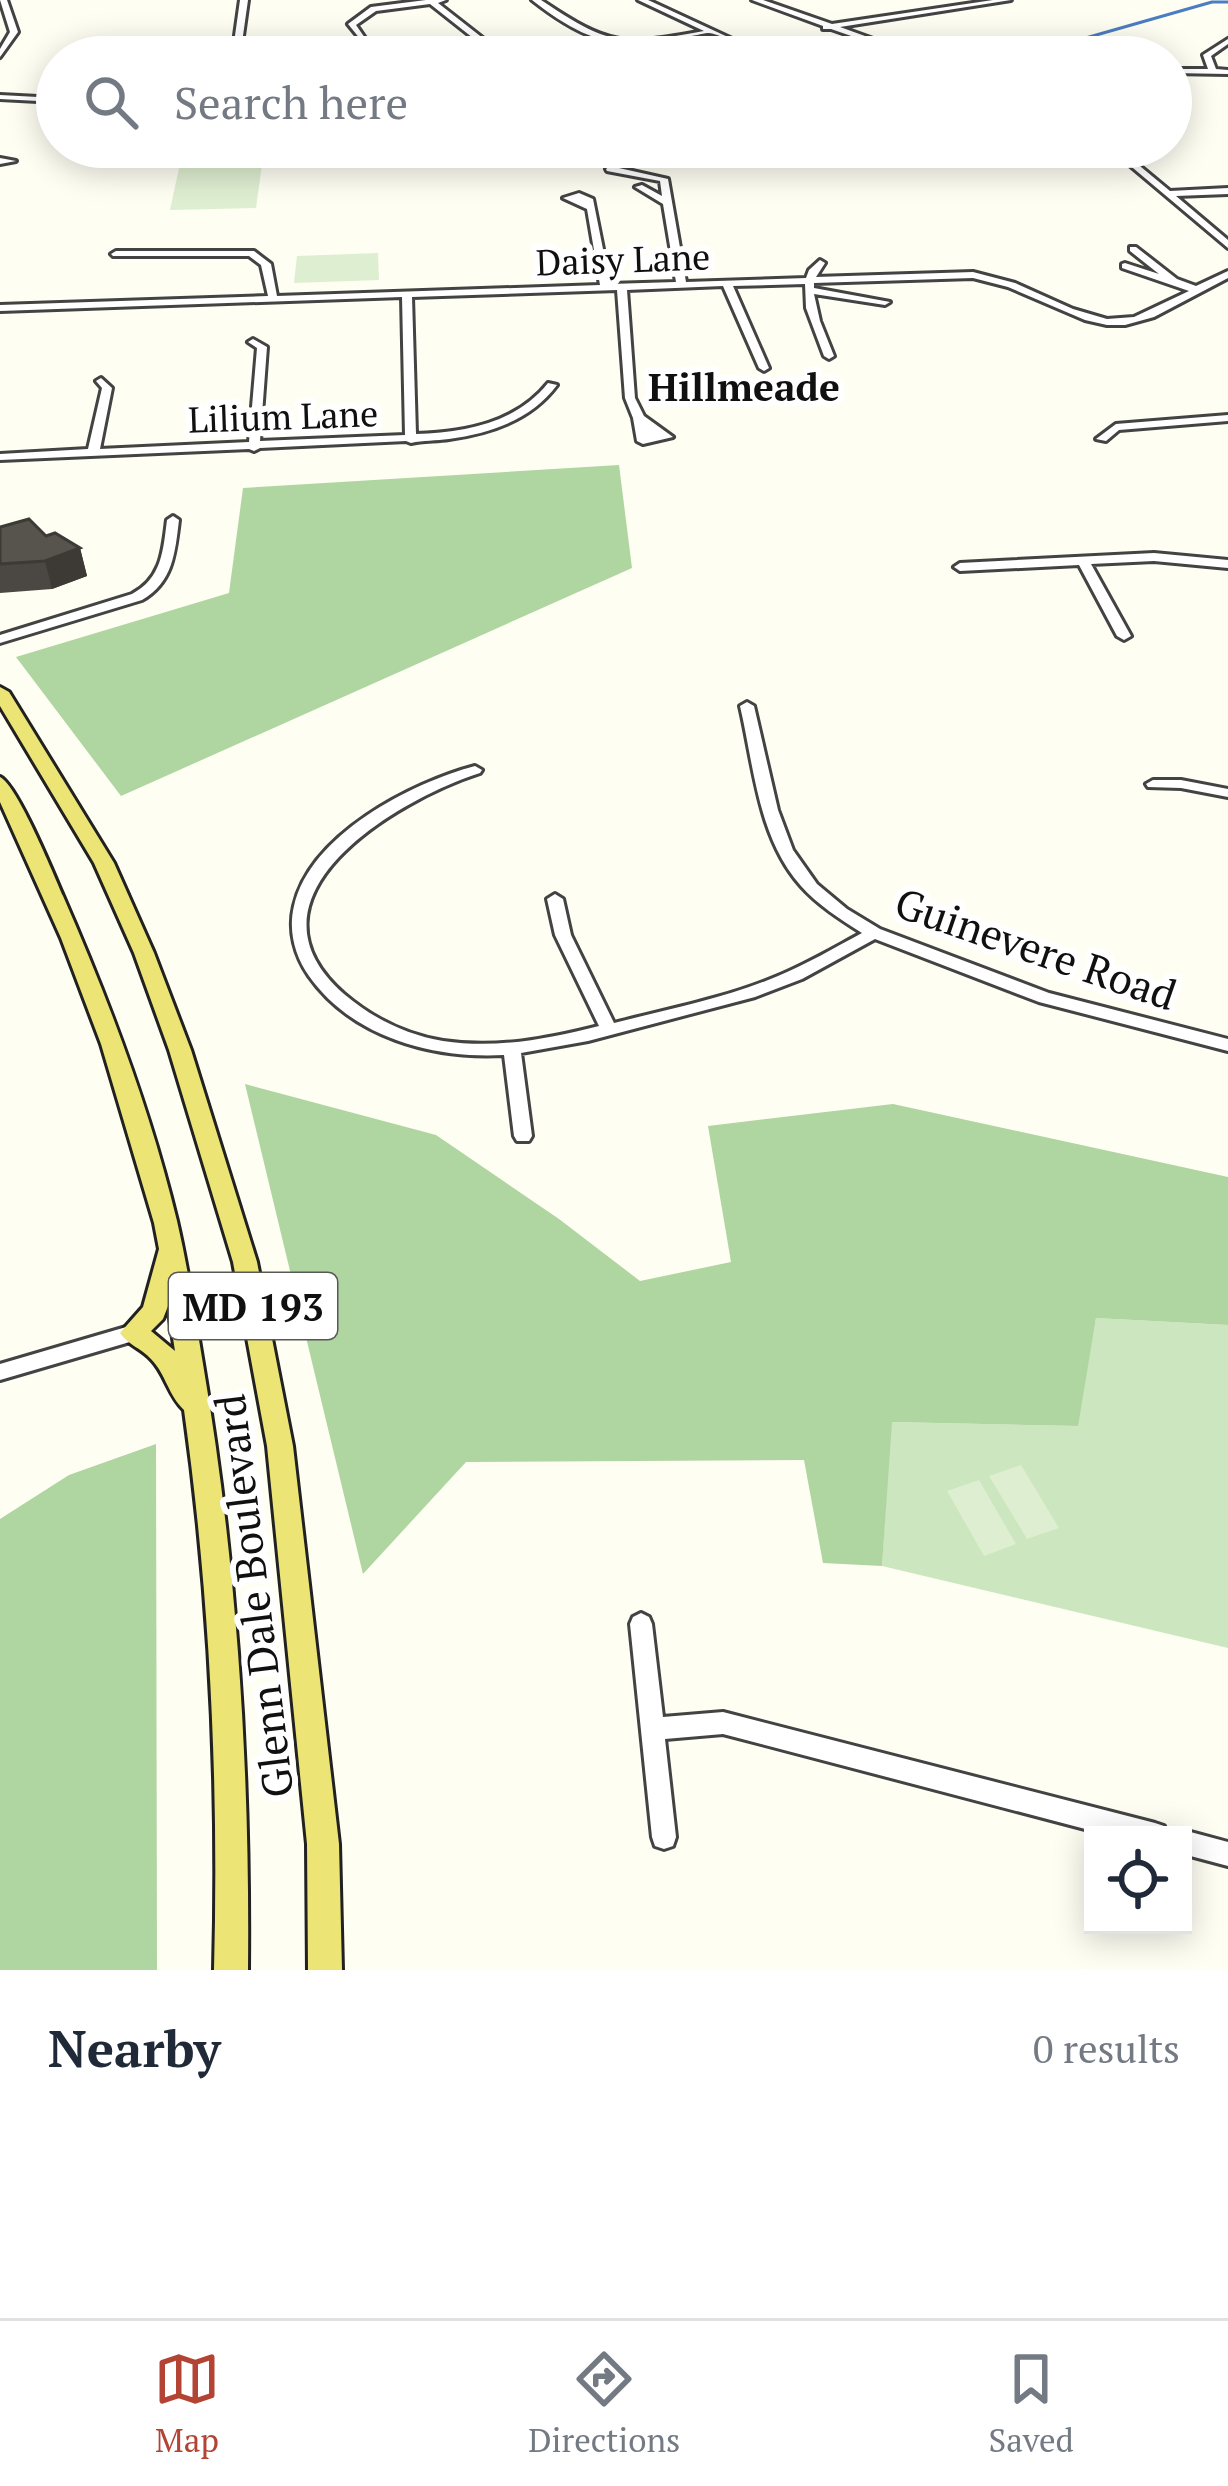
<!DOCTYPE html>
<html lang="en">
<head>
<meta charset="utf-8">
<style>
  :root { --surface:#fff; --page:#f6f6f7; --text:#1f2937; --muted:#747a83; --line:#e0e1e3; --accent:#b34434 }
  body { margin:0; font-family:"PT Serif",serif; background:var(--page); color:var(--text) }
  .controls { position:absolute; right:36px; bottom:36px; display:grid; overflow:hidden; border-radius:0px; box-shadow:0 6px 30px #0003 }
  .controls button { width:108px; height:108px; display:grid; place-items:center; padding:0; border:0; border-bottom:3px solid var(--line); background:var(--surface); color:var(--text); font:60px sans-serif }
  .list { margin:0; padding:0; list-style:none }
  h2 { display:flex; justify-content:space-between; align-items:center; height:156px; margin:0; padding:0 48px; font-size:51px }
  h2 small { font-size:39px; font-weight:400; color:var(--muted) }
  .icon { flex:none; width:66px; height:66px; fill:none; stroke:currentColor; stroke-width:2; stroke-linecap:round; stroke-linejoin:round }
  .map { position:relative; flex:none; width:1228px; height:1970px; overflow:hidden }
  .search { position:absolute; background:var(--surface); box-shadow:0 6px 30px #0003; left:36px; right:36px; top:36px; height:132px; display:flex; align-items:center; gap:30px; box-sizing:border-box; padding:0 42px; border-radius:66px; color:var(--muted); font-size:45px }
  .sheet { height:348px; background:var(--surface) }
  nav { display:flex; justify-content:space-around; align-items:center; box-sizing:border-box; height:168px; border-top:3px solid var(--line); background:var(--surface); font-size:33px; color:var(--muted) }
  nav a { display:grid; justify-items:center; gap:6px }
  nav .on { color:var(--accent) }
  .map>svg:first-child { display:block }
  .green { fill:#cce6bf }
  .forest { fill:#afd5a0 }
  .pitch { fill:#deeed0 }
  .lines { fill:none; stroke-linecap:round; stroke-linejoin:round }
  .stream { stroke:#4a7dc1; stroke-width:3 }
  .minor-casing { stroke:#434343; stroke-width:6 }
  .major-casing { stroke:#212121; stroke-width:6 }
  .minor { fill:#fff; fill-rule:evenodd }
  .major { fill:#ece475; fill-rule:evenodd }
  .wall { fill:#4b4742 }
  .shaded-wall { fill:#3d3a36 }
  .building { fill:#57534d; stroke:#3d3a36; stroke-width:3 }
  .labels { text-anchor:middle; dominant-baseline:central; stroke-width:12; stroke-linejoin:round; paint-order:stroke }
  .far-street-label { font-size:36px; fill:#101010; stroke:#fff }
  .far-neighbourhood-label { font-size:39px; font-weight:bold; fill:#101010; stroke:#fff }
  .shield { fill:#fff; stroke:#585858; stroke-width:3 }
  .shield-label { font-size:39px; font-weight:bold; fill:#101010 }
  .street-label { font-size:42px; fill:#101010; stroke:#fff }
</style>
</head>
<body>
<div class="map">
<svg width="1228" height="1970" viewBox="0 0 1228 1970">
  <rect width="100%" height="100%" fill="#fefef3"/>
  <polygon class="green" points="1096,1318 1228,1325 1228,1648 882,1566 891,1422 1077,1426"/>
  <g class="forest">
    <polygon points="619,465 632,568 121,796 16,657 229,593 243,488"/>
    <polygon points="245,1084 436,1135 559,1219 640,1281 731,1262 708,1126 893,1104 1228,1177 1228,1325 1096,1318 1078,1426 892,1422 882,1566 823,1563 804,1460 466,1462 363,1574"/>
    <polygon points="156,1444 157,1970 0,1970 0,1519 69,1475"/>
  </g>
  <g class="pitch">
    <polygon points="263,157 256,208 170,210 181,159"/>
    <polygon points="378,253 379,280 294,283 297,256"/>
    <polygon points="1021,1465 1059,1528 1027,1539 989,1476"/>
    <polygon points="979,1480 1016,1544 984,1556 947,1491"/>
  </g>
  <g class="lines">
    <polyline class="stream" points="1019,57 1212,2 1228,2"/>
    <g class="minor-casing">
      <g id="minor">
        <polygon points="0,0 7,0 18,32 0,57 0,49 10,32"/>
        <polygon points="240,0 248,0 240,57 232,57"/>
        <polygon points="426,0 446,0 438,3 507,57 498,57 492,52 440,57 487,49 430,4 376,11 356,25 365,38 361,40 348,24 371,7"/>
        <path d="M 532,0 L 541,0 C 611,47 622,46 704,31 L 638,0 L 648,0 L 771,57 C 747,57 728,35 709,33 C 702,33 673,41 663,42 C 609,51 574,33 532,0 Z"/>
        <polygon points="752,0 763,0 832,24 993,0 1011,0 840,27 923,57 912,57 884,47 881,50 819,57 880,46 831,29 823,29 823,26"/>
        <polygon points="1228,39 1228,44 1211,56 1216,69 1228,70 1228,74 1171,73 1171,69 1208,69 1203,55"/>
        <polygon points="0,95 57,98 57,102 0,99"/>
        <polygon points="1108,147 1117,147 1170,191 1228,188 1228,194 1176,196 1228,240 1228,248"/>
        <polygon points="0,158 16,161 0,164"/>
        <path d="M 610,166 L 668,179 L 686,282 L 806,278 L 809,270 L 820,260 L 825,263 L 816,277 L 973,272 L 1015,283 L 1073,309 L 1107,319 L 1134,317 L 1189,291 L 1122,268 L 1122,264 L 1125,263 L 1159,274 L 1130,251 L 1130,247 L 1136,247 L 1177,279 L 1196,286 L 1228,271 L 1228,278 L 1154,317 L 1125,325 L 1107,325 L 1085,320 L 1008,287 L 973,278 L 814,283 L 814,288 L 890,302 L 885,305 L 814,294 L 820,321 L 834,356 L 829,359 L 824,356 L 806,308 L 805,284 L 733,286 L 769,368 L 764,371 L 759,368 L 723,286 L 627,290 L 635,398 L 644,416 L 673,437 L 643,444 L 637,441 L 633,418 L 625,398 L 617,290 L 412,297 L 416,434 C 466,432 516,423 548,383 L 557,385 C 531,420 491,433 449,439 C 436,441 423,440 411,443 L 406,441 L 260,448 L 254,451 L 249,449 L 0,460 L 0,454 L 88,449 L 102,388 L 96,381 L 101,378 L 112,388 L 100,449 L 249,442 L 257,348 L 248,342 L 253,339 L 267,347 L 260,441 L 405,435 L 402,297 L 0,311 L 0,305 L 268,296 L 261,265 L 249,256 L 113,256 L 111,254 L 116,251 L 254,251 L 271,264 L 277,296 L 600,285 L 587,209 L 563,198 L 579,193 L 593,199 L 610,284 L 676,282 L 663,204 L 635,187 L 642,185 L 662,196 L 660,181 L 607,171 L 606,169 Z"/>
        <polygon points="1228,415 1228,421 1119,430 1106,441 1096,439 1116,424"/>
        <path d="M 173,516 L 179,520 C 175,553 173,582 142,600 L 0,643 L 0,635 L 132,594 C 162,578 163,551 167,520 Z"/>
        <polygon points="1154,553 1228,560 1228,568 1154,561 1091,564 1131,636 1124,640 1117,636 1079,565 960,571 954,567 960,563"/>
        <path d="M 747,702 L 754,706 L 778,810 L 793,850 L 817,884 L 847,909 L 880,929 L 1049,993 L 1228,1039 L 1228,1051 L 1039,1002 L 875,939 L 802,979 L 755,997 L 588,1041 L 521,1053 L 532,1136 L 529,1141 L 517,1141 L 514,1136 L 504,1055 C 432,1059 352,1037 309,976 C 295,956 288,931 294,906 C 310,835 411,783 475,766 L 482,770 L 480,773 C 396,800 233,897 344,994 C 372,1018 407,1035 443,1041 C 496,1049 548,1039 599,1026 L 555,935 L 547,899 L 555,894 L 563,899 L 571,935 L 614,1023 C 669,1009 726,998 778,976 C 807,964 834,948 862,933 C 840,919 818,905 801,886 C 758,838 754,766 740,706 Z"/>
        <polygon points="1153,780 1181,780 1228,789 1228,797 1181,788 1148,787 1146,784"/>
        <polygon points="133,1325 140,1327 143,1333 140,1339 0,1380 0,1364"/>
        <polygon points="641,1613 649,1617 652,1624 663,1717 723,1712 1155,1823 1164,1826 1167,1835 1108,1835 723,1734 665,1739 676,1837 673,1846 664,1849 655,1846 652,1837 630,1624 633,1617"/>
        <polygon points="1183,1830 1228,1842 1228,1866 1183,1854 1183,1835 1174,1835"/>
      </g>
    </g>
    <g class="major-casing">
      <g id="major">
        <polygon points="0,687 9,692 114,863 154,953 191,1050 257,1262 293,1446 339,1844 342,1970 308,1970 307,1844 267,1446 233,1262 169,1050 134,953 94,863 0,706"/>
        <path d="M 0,777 C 17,785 53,873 63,896 C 109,1001 150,1109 177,1221 C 188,1268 195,1316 203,1364 C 237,1564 250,1767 248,1970 L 214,1970 C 219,1782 210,1596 184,1410 C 168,1395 166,1374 151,1359 C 141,1348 128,1345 120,1333 L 143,1307 L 159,1249 L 154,1223 L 101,1044 L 61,938 L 0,802 ZM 168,1306 L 175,1351 L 151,1331 L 163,1319 Z"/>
      </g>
    </g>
    <use href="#minor" class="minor"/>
    <use href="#major" class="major"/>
  </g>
  <polygon class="wall" points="0,527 46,536 80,548 87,576 52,589 0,593"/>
  <polygon class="shaded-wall" points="80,548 87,576 52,589 45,561"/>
  <polygon class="building" points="29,519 46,536 55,533 80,548 45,561 0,564 0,527"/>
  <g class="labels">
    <g class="far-street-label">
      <text transform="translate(623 259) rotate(-2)">Daisy Lane</text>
      <text transform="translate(283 416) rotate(-2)">Lilium Lane</text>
    </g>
    <g class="far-neighbourhood-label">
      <text x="744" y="386">Hillmeade</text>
    </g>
    <rect class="shield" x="169" y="1273" width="168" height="66" rx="9"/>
    <g class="shield-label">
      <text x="253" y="1306">MD 193</text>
    </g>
    <g class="street-label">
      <text transform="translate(1036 948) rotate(19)">Guinevere Road</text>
      <text transform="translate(253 1596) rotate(-97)">Glenn Dale Boulevard</text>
    </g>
  </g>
</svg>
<div class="controls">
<button><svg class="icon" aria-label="locate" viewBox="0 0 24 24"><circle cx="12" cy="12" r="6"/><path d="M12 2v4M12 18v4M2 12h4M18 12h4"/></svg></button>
</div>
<div class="search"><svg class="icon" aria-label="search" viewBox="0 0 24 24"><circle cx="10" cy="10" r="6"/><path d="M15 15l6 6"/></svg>Search here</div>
</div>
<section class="sheet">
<h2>Nearby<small>0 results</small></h2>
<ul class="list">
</ul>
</section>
<nav>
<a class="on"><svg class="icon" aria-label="map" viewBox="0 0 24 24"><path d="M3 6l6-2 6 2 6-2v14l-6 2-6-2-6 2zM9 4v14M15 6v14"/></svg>Map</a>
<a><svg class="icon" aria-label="directions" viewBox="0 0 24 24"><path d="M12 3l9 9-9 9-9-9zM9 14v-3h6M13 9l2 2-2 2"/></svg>Directions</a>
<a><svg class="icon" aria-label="saved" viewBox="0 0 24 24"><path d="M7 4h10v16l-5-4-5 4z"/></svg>Saved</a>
</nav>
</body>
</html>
